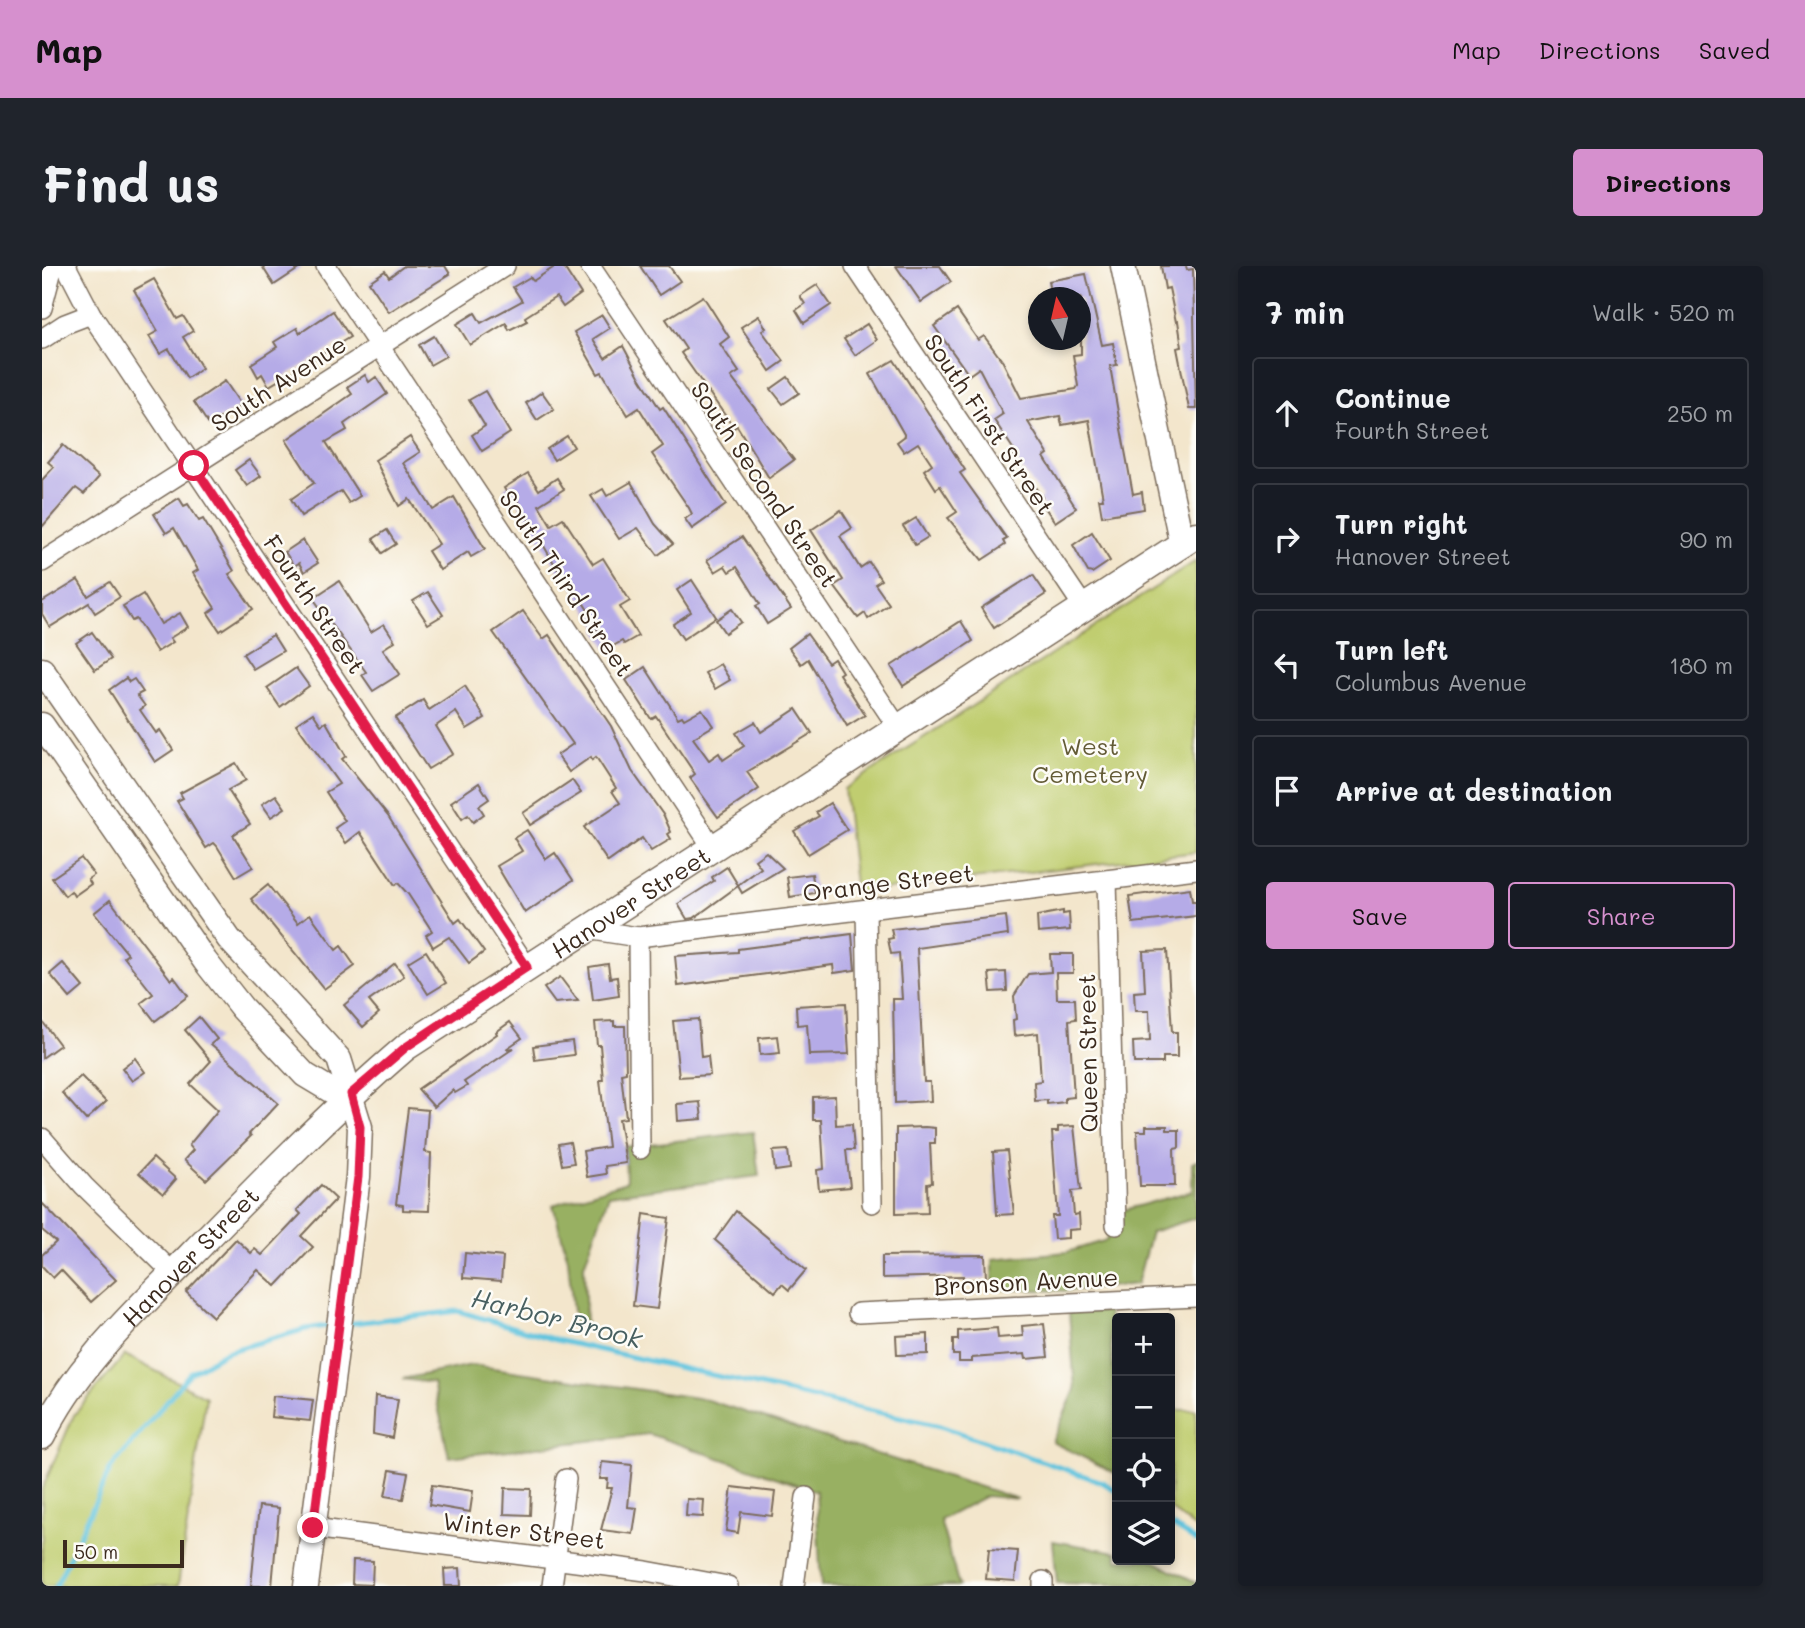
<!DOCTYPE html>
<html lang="en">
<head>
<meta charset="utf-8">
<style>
  :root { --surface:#171b24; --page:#20242c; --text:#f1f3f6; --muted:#9ea1a6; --line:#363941; --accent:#d690ce }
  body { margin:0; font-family:Mali,sans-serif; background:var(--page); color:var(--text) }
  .controls { position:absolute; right:21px; bottom:21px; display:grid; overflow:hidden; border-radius:7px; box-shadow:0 4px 10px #0003 }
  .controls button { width:63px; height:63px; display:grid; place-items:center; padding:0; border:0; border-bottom:2px solid var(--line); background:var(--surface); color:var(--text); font:35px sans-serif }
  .compass { position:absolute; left:986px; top:21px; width:63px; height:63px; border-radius:50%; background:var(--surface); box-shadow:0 4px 10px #0003; rotate:352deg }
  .scale { position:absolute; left:21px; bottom:18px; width:121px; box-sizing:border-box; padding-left:7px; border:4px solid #3b2a1e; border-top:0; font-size:19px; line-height:24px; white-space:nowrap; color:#3b2a1e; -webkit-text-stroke:5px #fdfcf7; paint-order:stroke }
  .stop { position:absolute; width:21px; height:21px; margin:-16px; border:5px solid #e11d48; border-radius:50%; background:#fff }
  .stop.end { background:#e11d48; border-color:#fff; box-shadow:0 2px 7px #0008 }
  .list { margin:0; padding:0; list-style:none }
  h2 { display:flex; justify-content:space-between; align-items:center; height:91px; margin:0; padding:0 28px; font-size:30px }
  h2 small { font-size:23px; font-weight:400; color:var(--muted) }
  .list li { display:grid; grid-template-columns:46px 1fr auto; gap:21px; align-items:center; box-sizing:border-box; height:112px; margin:0 14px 14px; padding:0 14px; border:2px solid var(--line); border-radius:7px }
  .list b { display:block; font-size:26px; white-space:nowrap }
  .list p { margin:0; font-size:23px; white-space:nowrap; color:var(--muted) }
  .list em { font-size:23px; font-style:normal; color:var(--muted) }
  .actions { display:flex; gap:14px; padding:21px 28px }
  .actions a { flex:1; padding:16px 0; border:2px solid var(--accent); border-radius:7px; text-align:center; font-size:24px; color:var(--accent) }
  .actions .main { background:var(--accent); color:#111 }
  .icon { flex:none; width:38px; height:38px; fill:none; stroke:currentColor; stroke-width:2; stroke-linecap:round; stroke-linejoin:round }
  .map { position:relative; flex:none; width:1154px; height:1320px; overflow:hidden; border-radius:7px }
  header { display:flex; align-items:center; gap:42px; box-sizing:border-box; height:98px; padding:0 35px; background:var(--accent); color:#111 }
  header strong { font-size:33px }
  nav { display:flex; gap:38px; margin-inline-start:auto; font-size:24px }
  .intro { display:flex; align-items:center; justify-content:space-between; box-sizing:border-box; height:168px; padding:0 42px }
  h1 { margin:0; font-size:49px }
  .button { padding:18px 32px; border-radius:7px; background:var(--accent); color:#111; font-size:24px; font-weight:700 }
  main { display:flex; gap:42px; padding:0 42px }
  aside { flex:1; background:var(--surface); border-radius:7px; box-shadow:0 4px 10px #0003 }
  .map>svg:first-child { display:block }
  .green { fill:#c0cd6f; stroke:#7e7c46; stroke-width:2 }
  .forest { fill:#98b062; stroke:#6a6d40; stroke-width:2 }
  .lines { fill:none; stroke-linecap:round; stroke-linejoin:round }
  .stream { stroke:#60c4de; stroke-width:5 }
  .building { fill:#b5abe7 }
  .minor-casing { stroke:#7b6c5b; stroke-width:22 }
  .tertiary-casing { stroke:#7b6c5b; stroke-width:27 }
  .secondary-casing { stroke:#7b6c5b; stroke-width:29 }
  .minor { stroke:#fff; stroke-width:19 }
  .tertiary { stroke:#fff; stroke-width:24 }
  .secondary { stroke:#fff; stroke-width:26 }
  .route { stroke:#e11d48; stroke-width:9 }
  .labels { text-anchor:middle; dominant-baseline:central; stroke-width:5; stroke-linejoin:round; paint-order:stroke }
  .street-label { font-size:24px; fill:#3b2a1e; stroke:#fdfcf7 }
  .park-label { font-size:24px; fill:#635b36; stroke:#fdfcf7 }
  .water-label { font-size:26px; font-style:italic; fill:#486061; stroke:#fdfcf7 }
</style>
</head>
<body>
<header>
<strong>Map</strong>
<nav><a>Map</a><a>Directions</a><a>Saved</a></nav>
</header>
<div class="intro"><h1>Find us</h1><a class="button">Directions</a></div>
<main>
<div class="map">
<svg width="1154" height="1320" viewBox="0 0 1154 1320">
  <rect width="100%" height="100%" fill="#fdfcf7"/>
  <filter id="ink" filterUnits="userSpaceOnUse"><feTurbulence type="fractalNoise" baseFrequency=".0143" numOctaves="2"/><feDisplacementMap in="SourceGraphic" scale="14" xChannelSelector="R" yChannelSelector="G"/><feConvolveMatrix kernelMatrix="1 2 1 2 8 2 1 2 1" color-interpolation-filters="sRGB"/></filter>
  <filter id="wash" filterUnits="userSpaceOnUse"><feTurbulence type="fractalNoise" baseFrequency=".00686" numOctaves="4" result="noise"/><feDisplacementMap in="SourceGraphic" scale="28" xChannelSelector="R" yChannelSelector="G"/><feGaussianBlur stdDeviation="1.57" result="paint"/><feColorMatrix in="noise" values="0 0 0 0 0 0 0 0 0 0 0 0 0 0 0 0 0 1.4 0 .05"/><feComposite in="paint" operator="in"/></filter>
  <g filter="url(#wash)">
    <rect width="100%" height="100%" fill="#f3e6cc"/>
    <g class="green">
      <polygon points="1154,295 1154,586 814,627 802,523"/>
      <polygon points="83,1089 164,1131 136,1320 0,1320 0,1223 32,1149"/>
      <polygon points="1128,1144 1154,1144 1154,1262 1128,1243"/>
    </g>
    <g class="forest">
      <polygon points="711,866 717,910 567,929 542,999 544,1062 532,1056 526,993 511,939 584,916 583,881"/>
      <polygon points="1154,895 1154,952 1109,966 1095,1018 1025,1025 951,1023 951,993 1025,986 1065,974 1066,963 1082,944 1150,925 1150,897"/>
      <polygon points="1066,1045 1075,1145 1075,1208 1010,1176 1033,1124 1027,1046"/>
      <polygon points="430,1099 662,1133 976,1233 944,1230 898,1254 917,1320 779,1320 774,1225 607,1168 407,1191 391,1117 360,1113"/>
      <polygon points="1011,1275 1075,1286 1075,1294 1110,1294 1154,1316 1154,1320 1015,1317"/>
    </g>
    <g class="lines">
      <g class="stream">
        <polyline points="303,1058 416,1045 514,1074 898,1160 1060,1216 1075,1225"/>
        <polyline points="1128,1258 1154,1275"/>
        <polyline points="14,1320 69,1202 148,1107 184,1086 264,1063 290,1059"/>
      </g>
    </g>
    <g id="blocks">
      <g class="building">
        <polygon points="220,0 261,0 232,19"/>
        <polygon points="362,0 403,0 408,8 347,46 327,16 343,5 347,11"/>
        <polygon points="514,0 521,0 539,28 521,41 514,31 483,51 485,55 467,64 464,57 428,79 415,58 433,47 439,57 480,35 471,21 488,11 491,15"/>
        <polygon points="598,0 627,0 638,15 617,29"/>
        <polygon points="854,0 898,0 909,16 879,36"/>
        <polygon points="1119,0 1144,0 1145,4 1151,3 1154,143 1147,143 1135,82 1140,81 1136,55 1134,56 1127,22 1123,23"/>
        <polygon points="1044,8 1060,79 1071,77 1075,99 1068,100 1077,152 1091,228 1100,226 1102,243 1060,250 1057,233 1061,233 1047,154 1020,159 1018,150 986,156 1006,188 1002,191 1034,242 1013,256 997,233 1000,231 968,186 972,184 952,154 961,148 937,102 927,109 892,60 915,44 936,74 942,70 961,96 979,132 1034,123 1036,120 1031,89 1039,88 1039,32 1009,32 1006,15"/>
        <polygon points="112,13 135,53 141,50 151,65 141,71 160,102 145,112 127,83 118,88 107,70 116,65 92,24"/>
        <polygon points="775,19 789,39 762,57 754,44 763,38 758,30"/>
        <polygon points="661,30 687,71 678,78 697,106 689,111 752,194 727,212 695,160 692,162 639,87 644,83 624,53"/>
        <polygon points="291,45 308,71 227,120 220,108 216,111 209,98 235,81 232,76 255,62 258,67"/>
        <polygon points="560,49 568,62 551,73 563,92 581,80 597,110 618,143 621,141 684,239 650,263 643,253 650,248 647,242 610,188 621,180 597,142 586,149 560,106 556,108 532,66"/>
        <polygon points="717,50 724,62 720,65 742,95 728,105 699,61"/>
        <polygon points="825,58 835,74 813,89 802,73"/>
        <polygon points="392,70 404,90 388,99 377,79"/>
        <polygon points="852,94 923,204 918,207 965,273 961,275 963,279 940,294 906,252 915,246 898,220 894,223 882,204 890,198 876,177 862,186 855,176 863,170 828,108"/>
        <polygon points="323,109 327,116 334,111 345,128 302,158 305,164 284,176 318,230 307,237 299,225 259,250 249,233 272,217 244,174 310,128 305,121"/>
        <polygon points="746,111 757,127 741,138 729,123"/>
        <polygon points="183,115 199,139 167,159 152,136"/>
        <polygon points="443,125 468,167 440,185 430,169 443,160 427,134"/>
        <polygon points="500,126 512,143 495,154 484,137"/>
        <polygon points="525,170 532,181 512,194 505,183"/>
        <polygon points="368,171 378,186 361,197 391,244 412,231 443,283 429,291 426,286 398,304 386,285 397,278 367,233 357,240 333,194"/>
        <polygon points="21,179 57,211 42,228 34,222 0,261 0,214 12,201 6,196"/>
        <polygon points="207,194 219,210 205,220 193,204"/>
        <polygon points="486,207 497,224 515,212 522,223 497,239 509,259 521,252 551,298 561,292 588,335 578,341 596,370 582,378 580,375 566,383 554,364 557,362 524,309 520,311 475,234 469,234 462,222"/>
        <polygon points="589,216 613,258 631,278 616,289 596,262 577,273 549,230 561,223 565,230"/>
        <polygon points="137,232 142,240 146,238 157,255 161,253 192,305 187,308 211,343 178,365 166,347 173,342 151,307 156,304 132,262 124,267 112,248"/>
        <polygon points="799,244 810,262 798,270 818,302 827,296 839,314 833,318 847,338 826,353 823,347 816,352 792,320 801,314 769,264"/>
        <polygon points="874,252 886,271 873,279 861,260"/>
        <polygon points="345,264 354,278 340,287 331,273"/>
        <polygon points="1050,266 1068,295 1050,307 1046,306 1031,279"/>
        <polygon points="700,271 749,343 725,358 714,340 718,338 695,301 687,306 683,300 673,306 665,294"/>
        <polygon points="261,274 276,297 262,306 257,297 252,300 243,286"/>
        <polygon points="991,309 1004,328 952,362 939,342"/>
        <polygon points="36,314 46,330 68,316 78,331 53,347 47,337 8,361 0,348 0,336"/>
        <polygon points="650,314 674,351 641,373 631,358 649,346 635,324"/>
        <polygon points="297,315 329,366 342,358 353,375 341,383 358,408 331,425 320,409 324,406 271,332"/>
        <polygon points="386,326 401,349 386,358 371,335"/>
        <polygon points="101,328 119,358 138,347 146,361 128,372 131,376 115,386 94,353 90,355 81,340"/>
        <polygon points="690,343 699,356 683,367 674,354"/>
        <polygon points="481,345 501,373 507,369 569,460 590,505 622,550 629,566 626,568 629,573 609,585 600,572 566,596 542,561 578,537 570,525 574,522 554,491 550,494 549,491 527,506 515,489 531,478 451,366"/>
        <polygon points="919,355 931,375 861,420 849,400"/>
        <polygon points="50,366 69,393 53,404 34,377"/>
        <polygon points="765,368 786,397 792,393 800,406 797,408 823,449 805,460 766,393 759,398 747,382"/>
        <polygon points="231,369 241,385 211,403 201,388"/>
        <polygon points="678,398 688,414 673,423 663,407"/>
        <polygon points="603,401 636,452 640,450 642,453 660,443 671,460 651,472 667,494 677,487 681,494 702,480 694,467 713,456 719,466 754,443 770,467 705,506 717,523 676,551 648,512 653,508 614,450 609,453 584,414"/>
        <polygon points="254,402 267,420 238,441 225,422"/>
        <polygon points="84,412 87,416 92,413 101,426 95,429 103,440 98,444 114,467 118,464 131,484 113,496 67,424"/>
        <polygon points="423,420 443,452 425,463 414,446 394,460 411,488 386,503 353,452 381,434 387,444"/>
        <polygon points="271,447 279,459 284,456 304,490 300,493 346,550 413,657 418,653 442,686 427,697 407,671 391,681 384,669 390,665 366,628 356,617 353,619 318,566 304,577 293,562 303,555 284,526 297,518 254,458"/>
        <polygon points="194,497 204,514 186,524 208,558 191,569 211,601 194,611 175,580 172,577 164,582 135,535 141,532 138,527"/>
        <polygon points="530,514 539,527 488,559 481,547"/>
        <polygon points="437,517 447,533 437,540 442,548 431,556 426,549 420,553 409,536"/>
        <polygon points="234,529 243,542 229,551 220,538"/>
        <polygon points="788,537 805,564 766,588 752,565 777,550 774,546"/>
        <polygon points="485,564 504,593 513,587 531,614 483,647 455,600 480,585 472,572"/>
        <polygon points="724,586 741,602 700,627 696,620 652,652 645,653 636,638 672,615 670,611 685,601 696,619 719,602 713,594"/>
        <polygon points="39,592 52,609 46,613 49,618 32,630 29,625 23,630 10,612"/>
        <polygon points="770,608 773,627 748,631 745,611"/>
        <polygon points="226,619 256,657 268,648 294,684 299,680 313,700 282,723 209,633"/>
        <polygon points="1148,622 1150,635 1154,635 1154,650 1091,657 1087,630"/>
        <polygon points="68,634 129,714 132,711 146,730 113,755 99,737 111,728 82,691 86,688 52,647"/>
        <polygon points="1021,645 1021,648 1027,647 1028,664 996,667 995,650"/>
        <polygon points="964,650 966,669 875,682 882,816 888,816 889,835 853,837 851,733 860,733 857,687 849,688 846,673 851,672 849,663"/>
        <polygon points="810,668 813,704 792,707 791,699 636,720 633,690 696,686 696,683"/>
        <polygon points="1125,684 1130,766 1135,766 1135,791 1121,791 1121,797 1092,797 1091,776 1108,775 1107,745 1093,745 1092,726 1103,725 1101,685"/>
        <polygon points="384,685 404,717 386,728 366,696"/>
        <polygon points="1008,688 1031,688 1031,707 1014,707 1015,733 1033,733 1034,753 1027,754 1032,831 1023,832 1023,836 1005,838 1005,834 993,835 992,816 999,815 996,767 972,770 971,754 974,753 972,730 986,708 1009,706"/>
        <polygon points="21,697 41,721 28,732 8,708"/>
        <polygon points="353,697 362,710 327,735 337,747 321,761 302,739"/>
        <polygon points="566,698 568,712 575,711 577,730 551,734 547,701"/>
        <polygon points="964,706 965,725 949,726 947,707"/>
        <polygon points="518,711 536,735 513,737 502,722"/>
        <polygon points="804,737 807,788 767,789 765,758 755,759 754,740"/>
        <polygon points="157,751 175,773 169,778 236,837 207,868 209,870 164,914 142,894 151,884 147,879 176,844 148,818 169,795 143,764"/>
        <polygon points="656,753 659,791 666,790 668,809 637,811 631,755"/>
        <polygon points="0,755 18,779 0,792"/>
        <polygon points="572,755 572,760 583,760 584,806 579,807 584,852 577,853 584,897 563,900 564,908 545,911 541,885 566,881 558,814 561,814 558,779 555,779 553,756"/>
        <polygon points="468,756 480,772 464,783 472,782 422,816 425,820 413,827 411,824 392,841 376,823 455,768 454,766"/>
        <polygon points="736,770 738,787 718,789 717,772"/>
        <polygon points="530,775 532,789 493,794 491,780"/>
        <polygon points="93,792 103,806 90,815 80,802"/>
        <polygon points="39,810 64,836 44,854 20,827"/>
        <polygon points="793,830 794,859 810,858 812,884 804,884 808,921 777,924 775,904 782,903 779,854 771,854 771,831"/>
        <polygon points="658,836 660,853 636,855 635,838"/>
        <polygon points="366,842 386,844 383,886 389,887 387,945 361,944 361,939 354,938"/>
        <polygon points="1032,860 1039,924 1030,925 1032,949 1037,948 1038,963 1026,964 1026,972 1012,973 1010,950 1016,950 1010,866 1016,866 1016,861"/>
        <polygon points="1104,860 1125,860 1125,864 1137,864 1137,882 1132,883 1133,920 1098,920 1095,865 1104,865"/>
        <polygon points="883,861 893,862 893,877 888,877 890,917 885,918 886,947 854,948 854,862"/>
        <polygon points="528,876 532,897 520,899 516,878"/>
        <polygon points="746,884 748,903 733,905 731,885"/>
        <polygon points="965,885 972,948 955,949 951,886"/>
        <polygon points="111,892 134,913 121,928 97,907"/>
        <polygon points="279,919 294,933 259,970 271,981 234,1020 216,1004 171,1051 144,1026 194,973 209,987 213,983 220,989 259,948 255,944"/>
        <polygon points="0,937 74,1014 49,1036 19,1004 11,1012 0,1000 0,989 14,976 0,964"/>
        <polygon points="694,945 764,1004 747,1024 740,1018 733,1026 673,974"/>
        <polygon points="602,948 627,952 615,1043 591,1040"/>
        <polygon points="423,987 461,991 459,1015 421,1012"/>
        <polygon points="943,989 944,1013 921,1014 921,1010 840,1012 840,990"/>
        <polygon points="1002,1058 1006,1091 984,1093 983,1088 930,1092 930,1096 917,1096 917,1089 911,1089 911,1074 916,1074 916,1065 955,1062 956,1072 981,1070 980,1060"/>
        <polygon points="886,1068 886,1088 855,1089 854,1070"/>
        <polygon points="231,1130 271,1134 268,1155 229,1151"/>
        <polygon points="333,1130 356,1133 350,1172 331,1168"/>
        <polygon points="560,1196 590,1199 586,1241 595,1242 591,1268 559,1264 570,1222 565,1222 566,1213 558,1213"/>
        <polygon points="348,1204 366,1207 361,1233 343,1230"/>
        <polygon points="390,1219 431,1225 428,1246 387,1239"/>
        <polygon points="690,1221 733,1226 730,1250 699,1246 696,1267 684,1265"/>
        <polygon points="463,1222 489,1223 488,1249 462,1248"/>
        <polygon points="645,1233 662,1234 661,1251 644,1250"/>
        <polygon points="217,1240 237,1242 230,1320 209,1320"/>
        <polygon points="947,1283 976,1285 973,1315 944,1313"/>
        <polygon points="311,1294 331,1295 330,1319 310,1318"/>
        <polygon points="418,1302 419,1320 403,1320 402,1303"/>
      </g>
    </g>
  </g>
  <g filter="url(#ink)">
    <use href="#blocks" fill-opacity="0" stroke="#7b6c5b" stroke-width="2"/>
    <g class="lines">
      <g class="minor-casing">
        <g id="minor">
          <polyline points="24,0 49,48 485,701"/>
          <polyline points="284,0 671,582"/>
          <polyline points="548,0 857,463"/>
          <polyline points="813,0 1043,343"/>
          <polyline points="0,42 11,0"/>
          <polyline points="0,73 23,58 49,48"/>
          <polyline points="0,296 463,0"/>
          <polyline points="1065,614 1074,959"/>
          <polyline points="824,644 830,937"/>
          <polyline points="544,663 596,671 1154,603"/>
          <polyline points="596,671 598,883"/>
          <polyline points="0,872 42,920 131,1007"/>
          <polyline points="816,1047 1154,1031"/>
          <polyline points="271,1262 604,1305 686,1320"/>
          <polyline points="1001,1315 1001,1320"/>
          <polyline points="510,1320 524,1213"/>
          <polyline points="752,1320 764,1231"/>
        </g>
      </g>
      <g class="tertiary-casing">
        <g id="tertiary">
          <polyline points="1081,0 1140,279"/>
          <polyline points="0,404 187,673 297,793 318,861 316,911 264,1320"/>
          <polyline points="0,459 163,695 200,742 263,809 288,824 308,828"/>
        </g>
      </g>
      <g class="secondary-casing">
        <g id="secondary">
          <path id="s1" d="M 0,1170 C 33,1101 92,1047 145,993 C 216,920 287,847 364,781 L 1154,269"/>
        </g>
      </g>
      <use href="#minor" class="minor"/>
      <use href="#tertiary" class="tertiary"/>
      <use href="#secondary" class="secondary"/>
    </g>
  </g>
  <g class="lines" filter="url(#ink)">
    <polyline class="route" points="152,200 485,701 364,781 309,828 318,861 316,911 271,1262"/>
  </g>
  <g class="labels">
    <g class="street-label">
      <text transform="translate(236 117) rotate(-33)">South Avenue</text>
      <text transform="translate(948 158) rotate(56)">South First Street</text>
      <text transform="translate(723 218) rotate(56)">South Second Street</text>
      <text transform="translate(525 317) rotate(56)">South Third Street</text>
      <text transform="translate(273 338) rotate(56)">Fourth Street</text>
      <text transform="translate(846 616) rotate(-7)">Orange Street</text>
      <text stroke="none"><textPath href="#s1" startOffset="802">Hanover Street</textPath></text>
      <text transform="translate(1045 787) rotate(-91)">Queen Street</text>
      <text stroke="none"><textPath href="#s1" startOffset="234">Hanover Street</textPath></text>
      <text transform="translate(984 1015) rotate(-3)">Bronson Avenue</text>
      <text transform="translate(482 1264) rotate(7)">Winter Street</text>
    </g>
    <g class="park-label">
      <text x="1048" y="479">West<tspan x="1048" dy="28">Cemetery</tspan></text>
    </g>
    <g class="water-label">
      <text transform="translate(515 1052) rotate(14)">Harbor Brook</text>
    </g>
  </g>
</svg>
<div class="controls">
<button>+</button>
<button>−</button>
<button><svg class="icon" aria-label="locate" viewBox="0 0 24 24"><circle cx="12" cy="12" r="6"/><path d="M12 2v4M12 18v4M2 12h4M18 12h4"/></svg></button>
<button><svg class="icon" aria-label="layers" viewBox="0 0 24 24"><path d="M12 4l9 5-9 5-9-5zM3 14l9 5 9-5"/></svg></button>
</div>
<svg class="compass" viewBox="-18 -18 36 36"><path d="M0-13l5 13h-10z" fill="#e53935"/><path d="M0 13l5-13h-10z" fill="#9ea1a6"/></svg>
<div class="scale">50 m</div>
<div class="stop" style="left:152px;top:200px"></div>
<div class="stop end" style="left:271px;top:1262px"></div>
</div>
<aside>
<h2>7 min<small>Walk · 520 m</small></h2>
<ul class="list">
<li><svg class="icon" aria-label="ahead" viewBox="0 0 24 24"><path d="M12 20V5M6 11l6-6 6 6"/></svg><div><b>Continue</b><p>Fourth Street</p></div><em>250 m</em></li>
<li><svg class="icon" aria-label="right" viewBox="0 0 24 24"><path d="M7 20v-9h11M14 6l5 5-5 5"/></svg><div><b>Turn right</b><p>Hanover Street</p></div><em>90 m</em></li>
<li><svg class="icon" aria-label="left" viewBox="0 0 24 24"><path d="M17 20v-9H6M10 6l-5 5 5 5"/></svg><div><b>Turn left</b><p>Columbus Avenue</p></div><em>180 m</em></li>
<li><svg class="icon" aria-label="arrive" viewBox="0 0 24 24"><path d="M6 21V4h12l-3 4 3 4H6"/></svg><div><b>Arrive at destination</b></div></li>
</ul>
<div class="actions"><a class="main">Save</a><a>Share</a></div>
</aside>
</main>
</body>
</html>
